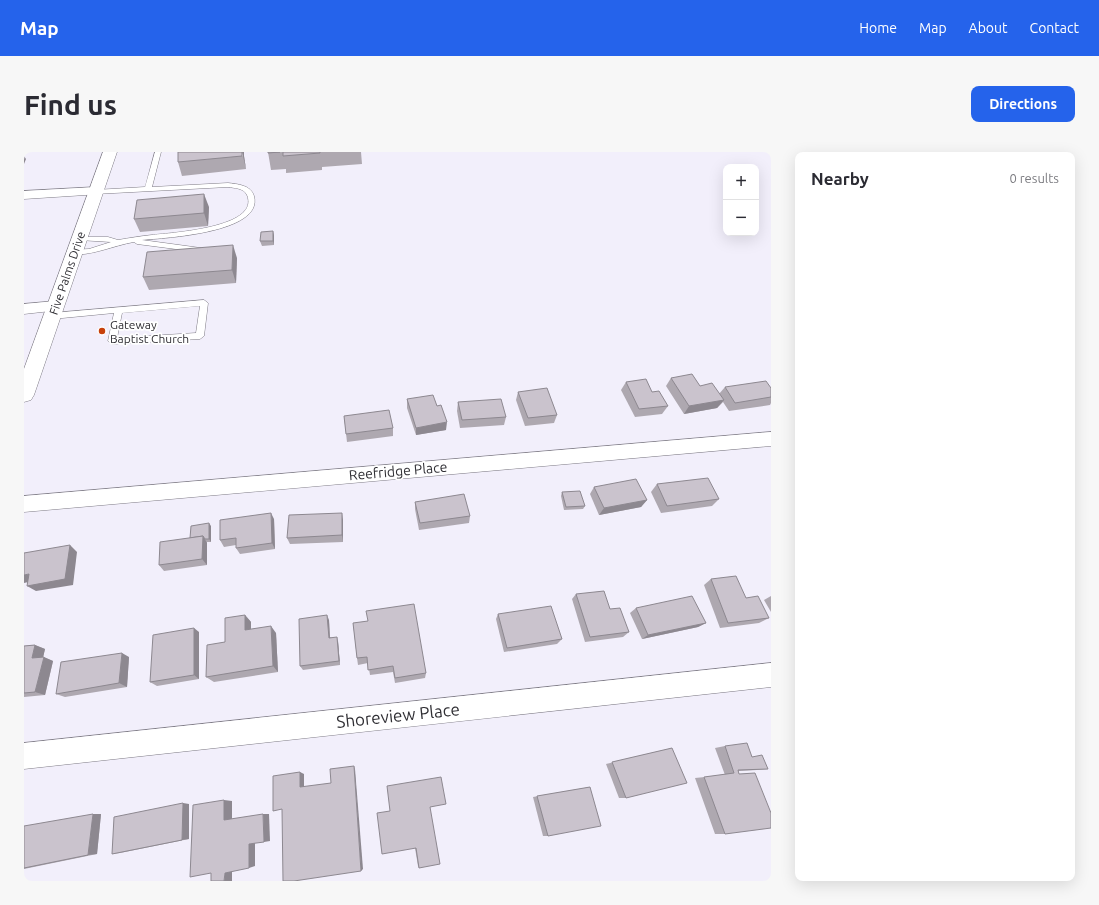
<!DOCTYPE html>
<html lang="en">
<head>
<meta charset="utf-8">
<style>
  :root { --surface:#fff; --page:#f7f7f7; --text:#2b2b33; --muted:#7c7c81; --line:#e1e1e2; --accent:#2563eb }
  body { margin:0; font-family:Ubuntu,sans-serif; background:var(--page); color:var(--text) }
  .controls { position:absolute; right:12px; top:12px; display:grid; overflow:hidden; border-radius:8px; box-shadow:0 4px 16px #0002 }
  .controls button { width:36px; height:36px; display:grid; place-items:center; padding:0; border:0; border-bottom:1px solid var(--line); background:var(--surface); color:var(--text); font:20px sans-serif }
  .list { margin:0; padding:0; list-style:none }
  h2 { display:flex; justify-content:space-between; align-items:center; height:52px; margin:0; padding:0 16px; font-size:17px }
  h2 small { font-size:13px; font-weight:400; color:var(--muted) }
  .map { position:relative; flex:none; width:747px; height:729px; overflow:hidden; border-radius:8px }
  header { display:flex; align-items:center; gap:24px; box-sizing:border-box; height:56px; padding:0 20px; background:var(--accent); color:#fff }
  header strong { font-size:19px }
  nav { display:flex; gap:22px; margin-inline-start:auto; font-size:14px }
  .intro { display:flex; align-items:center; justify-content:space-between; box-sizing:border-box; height:96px; padding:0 24px }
  h1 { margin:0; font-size:28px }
  .button { padding:10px 18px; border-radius:8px; background:var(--accent); color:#fff; font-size:14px; font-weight:700 }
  main { display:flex; gap:24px; padding:0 24px }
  aside { flex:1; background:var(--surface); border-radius:8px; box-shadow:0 4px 16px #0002 }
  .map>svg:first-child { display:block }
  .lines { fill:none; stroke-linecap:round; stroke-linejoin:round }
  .service-casing { stroke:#7e7b85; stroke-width:1 }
  .minor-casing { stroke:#7e7b85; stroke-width:1 }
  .tertiary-casing { stroke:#7e7b85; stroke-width:1 }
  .service { fill:#fff; fill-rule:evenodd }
  .minor { fill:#fff; fill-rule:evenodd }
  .tertiary { fill:#fff; fill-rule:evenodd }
  .wall { fill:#aea8b0 }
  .shaded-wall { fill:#8d8890 }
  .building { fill:#cac3cd; stroke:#8d8890 }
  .poi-dot { fill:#c7400a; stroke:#fff; stroke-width:1.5 }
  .labels { text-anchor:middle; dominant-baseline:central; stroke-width:3.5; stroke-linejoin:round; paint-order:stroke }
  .far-street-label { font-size:12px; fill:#302f34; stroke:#fff }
  .far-poi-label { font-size:12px; fill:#302f34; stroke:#fff; text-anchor:start }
  .street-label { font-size:14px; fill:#302f34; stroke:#fff }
  .near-street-label { font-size:17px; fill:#302f34; stroke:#fff }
</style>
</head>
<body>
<header>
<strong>Map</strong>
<nav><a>Home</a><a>Map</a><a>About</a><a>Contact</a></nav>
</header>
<div class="intro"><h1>Find us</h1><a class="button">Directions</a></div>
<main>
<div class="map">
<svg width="747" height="729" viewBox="0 0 747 729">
  <rect width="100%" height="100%" fill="#f2effb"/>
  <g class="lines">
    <g class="service-casing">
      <g id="service">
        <path d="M 131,0 L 137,0 L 128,35 L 204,31 C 213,32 227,33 230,44 C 240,81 140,86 118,88 L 177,96 L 179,98 L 175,100 L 113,92 L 110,90 C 91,93 65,105 47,102 L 47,98 L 65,97 L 87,90 L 55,88 L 53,87 L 53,85 L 84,85 L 94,88 C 106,86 117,84 128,83 C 145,81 237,76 223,43 C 220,36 210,36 204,35 L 71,42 L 68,40 L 71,38 L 121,35 Z"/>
        <path d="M 180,148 L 184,151 L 180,184 L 176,187 L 88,192 L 84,189 L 90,161 L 28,167 L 24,164 L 28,161 ZM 176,154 L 172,181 L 93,186 L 98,161 Z"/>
      </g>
    </g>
    <g class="minor-casing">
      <g id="minor">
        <polygon points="72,35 78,39 77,42 0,47 0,39"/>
        <polygon points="31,149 36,150 39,154 36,158 0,162 0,152"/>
        <polygon points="747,280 747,294 0,360 0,344"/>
        <polygon points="747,511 747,535 0,617 0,591"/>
      </g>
    </g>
    <g class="tertiary-casing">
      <polygon id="tertiary" points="79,0 93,0 10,243 7,248 0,250 0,217"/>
    </g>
    <use href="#service" class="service"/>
    <use href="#minor" class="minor"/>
    <use href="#tertiary" class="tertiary"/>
  </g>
  <g class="wall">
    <polygon points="154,0 220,4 222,17 158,24 154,10"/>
    <polygon points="244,0 337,0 338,12 298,15 298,18 262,21 262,17 247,18"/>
    <polygon points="185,55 184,74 116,80 110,67"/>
    <polygon points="249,79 250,84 250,93 238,94 236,89"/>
    <polygon points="213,106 212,131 125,138 119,125"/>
    <polygon points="647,226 676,234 695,242 701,235 747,236 747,251 746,253 705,259 699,250 693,256 660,262 642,234"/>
    <polygon points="602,230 628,240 644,254 638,262 611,265 597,238"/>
    <polygon points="494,240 533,263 530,271 501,274 492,248"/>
    <polygon points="383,247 413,254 422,278 392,283 383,256"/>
    <polygon points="434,250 482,265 480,273 436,276 433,259"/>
    <polygon points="320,264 369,276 369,284 323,290"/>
    <polygon points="633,332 695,347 688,354 637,361 627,340"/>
    <polygon points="570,335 623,348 617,355 575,363 566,342"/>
    <polygon points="538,340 561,354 559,357 540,358 537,344"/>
    <polygon points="391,350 446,364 445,371 395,378 391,357"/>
    <polygon points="250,367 251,397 216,402 212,396 212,393 200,395 196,388"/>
    <polygon points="319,368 319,390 266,392 263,386"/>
    <polygon points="187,374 187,390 183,390 183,413 140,419 135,413 166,386"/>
    <polygon points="687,427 722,446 745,466 735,471 696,476 680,433"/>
    <polygon points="552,442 586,457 605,480 599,485 561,490 548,447"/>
    <polygon points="747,444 747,460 740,448"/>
    <polygon points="612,456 682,471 674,475 618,487 606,461"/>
    <polygon points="474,462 538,487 533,492 480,500 472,467"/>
    <polygon points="221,463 227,470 227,477 252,481 254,520 190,530 182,525 201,490"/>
    <polygon points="305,468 306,485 314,489 316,513 279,518 276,514"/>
    <polygon points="329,471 402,521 401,526 371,531 369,520 346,523 344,511 334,513 333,506"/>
    <polygon points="175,480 175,527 133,534 126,530"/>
    <polygon points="11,493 21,497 19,505 29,509 21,543 0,545 0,494"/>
    <polygon points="105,505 103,535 41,545 32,542"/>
    <polygon points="701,594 728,605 744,617 733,618 714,619 701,682 691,682 671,626 701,623 691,596"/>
    <polygon points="648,596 602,646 595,646 582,612"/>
    <polygon points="566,635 524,684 519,684 509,645"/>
    <polygon points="165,652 165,687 96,701 88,702"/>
    <polygon points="406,655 395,716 394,714 391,696"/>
    <polygon points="77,662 73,702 0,717 0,716"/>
  </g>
  <g class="shaded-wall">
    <polygon points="218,0 220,0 220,4 222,17"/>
    <polygon points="0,4 2,7 0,12"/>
    <polygon points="180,42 185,55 184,74 180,61"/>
    <polygon points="249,79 250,84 250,93 249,89"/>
    <polygon points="209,93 213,106 212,131 208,118"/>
    <polygon points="700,248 693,256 660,262 665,254"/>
    <polygon points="423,270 422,278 392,283 392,276"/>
    <polygon points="623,348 617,355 575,363 580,356"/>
    <polygon points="247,361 250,367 251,397 248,391"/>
    <polygon points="318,361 319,368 319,390 318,383"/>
    <polygon points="185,371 187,374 187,390 185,387"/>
    <polygon points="179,384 183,391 183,413 178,407"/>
    <polygon points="46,393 53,400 49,433 12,439 3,434"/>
    <polygon points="5,422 13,428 0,431 0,423"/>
    <polygon points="221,463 227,470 227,485 221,478"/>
    <polygon points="303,463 305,468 306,490 305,486"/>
    <polygon points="682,471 674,475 618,487 624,483"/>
    <polygon points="247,474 252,481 254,520 249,514"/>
    <polygon points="170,476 175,480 175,527 170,523"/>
    <polygon points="313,485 314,489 316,513 315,509"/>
    <polygon points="11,493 21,497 18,510 8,506"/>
    <polygon points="98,501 105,505 103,535 95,531"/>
    <polygon points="20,505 29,509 21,543 11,540"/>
    <polygon points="330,614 331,617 339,717 337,719"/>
    <polygon points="276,620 280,622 280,636 276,635"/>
    <polygon points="200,648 208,649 208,668 200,668"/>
    <polygon points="159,651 165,652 165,687 158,688"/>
    <polygon points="69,662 77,662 73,702 64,703"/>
    <polygon points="239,662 245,662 246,689 240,690"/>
    <polygon points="231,691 231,714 225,716 225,692"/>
    <polygon points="208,719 208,729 200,729 201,721"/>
  </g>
  <g class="building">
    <polygon points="154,0 218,0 218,4 154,10"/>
    <polygon points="244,0 256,0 244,1"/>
    <polygon points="259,0 296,0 296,1 259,4"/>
    <polygon points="180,42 180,61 110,67 113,48"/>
    <polygon points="249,79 249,89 236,89 237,80"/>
    <polygon points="209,93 208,118 119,125 123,100"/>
    <polygon points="668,222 676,234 688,231 700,248 665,254 647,226"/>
    <polygon points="622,227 628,240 635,239 644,254 615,257 602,230"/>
    <polygon points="742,229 747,236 747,245 711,251 701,235"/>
    <polygon points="523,236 533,263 504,266 494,240"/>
    <polygon points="409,243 413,254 417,253 423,270 392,276 383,247"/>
    <polygon points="477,247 482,265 438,268 434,250"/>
    <polygon points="365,258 369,276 322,282 320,264"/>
    <polygon points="684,326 695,347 643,354 633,332"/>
    <polygon points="612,327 623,348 580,356 570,335"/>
    <polygon points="556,339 561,354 542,355 538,340"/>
    <polygon points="440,342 446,364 396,371 391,350"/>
    <polygon points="247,361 248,391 212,396 212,386 196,388 196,368"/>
    <polygon points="318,361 318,383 263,386 265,363"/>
    <polygon points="185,371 185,387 181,387 179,384 166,386 167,374"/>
    <polygon points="179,384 178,407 135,413 136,390"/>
    <polygon points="46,393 41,427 3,434 5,422 0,423 0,401"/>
    <polygon points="712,424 722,446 734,444 745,466 704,471 687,427"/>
    <polygon points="580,439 586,457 596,456 605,480 566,485 552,442"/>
    <polygon points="668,444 682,471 624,483 612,456"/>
    <polygon points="390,452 402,521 371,526 369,514 344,518 343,505 333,506 329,471 344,469 342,459"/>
    <polygon points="527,454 538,487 483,496 474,462"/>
    <polygon points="221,463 221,478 247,474 249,514 182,525 183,493 201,490 201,466"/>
    <polygon points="303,463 305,486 313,485 315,509 276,514 275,467"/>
    <polygon points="170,476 170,523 126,530 129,483"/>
    <polygon points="11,493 8,506 20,505 11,540 0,541 0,494"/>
    <polygon points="98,501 95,531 32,542 37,510"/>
    <polygon points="723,591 728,605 738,603 744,617 714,618 715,622 731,621 747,661 747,676 701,682 680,625 710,621 701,594"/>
    <polygon points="648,596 663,631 602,646 588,610"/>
    <polygon points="330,614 337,719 270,729 259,729 258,657 249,659 249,624 276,620 276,635 307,631 306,617"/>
    <polygon points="417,625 422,652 406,655 416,712 395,716 392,696 358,702 353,661 366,659 363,634"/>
    <polygon points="566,635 577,674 524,684 513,644"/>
    <polygon points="200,648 200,668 239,662 240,690 225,692 225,716 201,721 200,729 187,729 187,721 166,725 169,653"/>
    <polygon points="159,651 158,688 88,702 90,665"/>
    <polygon points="69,662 64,703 0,716 0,674"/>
  </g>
  <circle class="poi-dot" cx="78" cy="179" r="4"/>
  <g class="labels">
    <g class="far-street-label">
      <text transform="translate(43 121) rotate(-71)">Five Palms Drive</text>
    </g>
    <g class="far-poi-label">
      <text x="86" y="172">Gateway<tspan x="86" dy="14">Baptist Church</tspan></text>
    </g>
    <g class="street-label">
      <text transform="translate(374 319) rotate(-5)">Reefridge Place</text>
    </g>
    <g class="near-street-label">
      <text transform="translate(374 563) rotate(-6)">Shoreview Place</text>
    </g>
  </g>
</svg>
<div class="controls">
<button>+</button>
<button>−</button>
</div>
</div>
<aside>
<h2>Nearby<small>0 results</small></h2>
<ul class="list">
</ul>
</aside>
</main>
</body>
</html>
